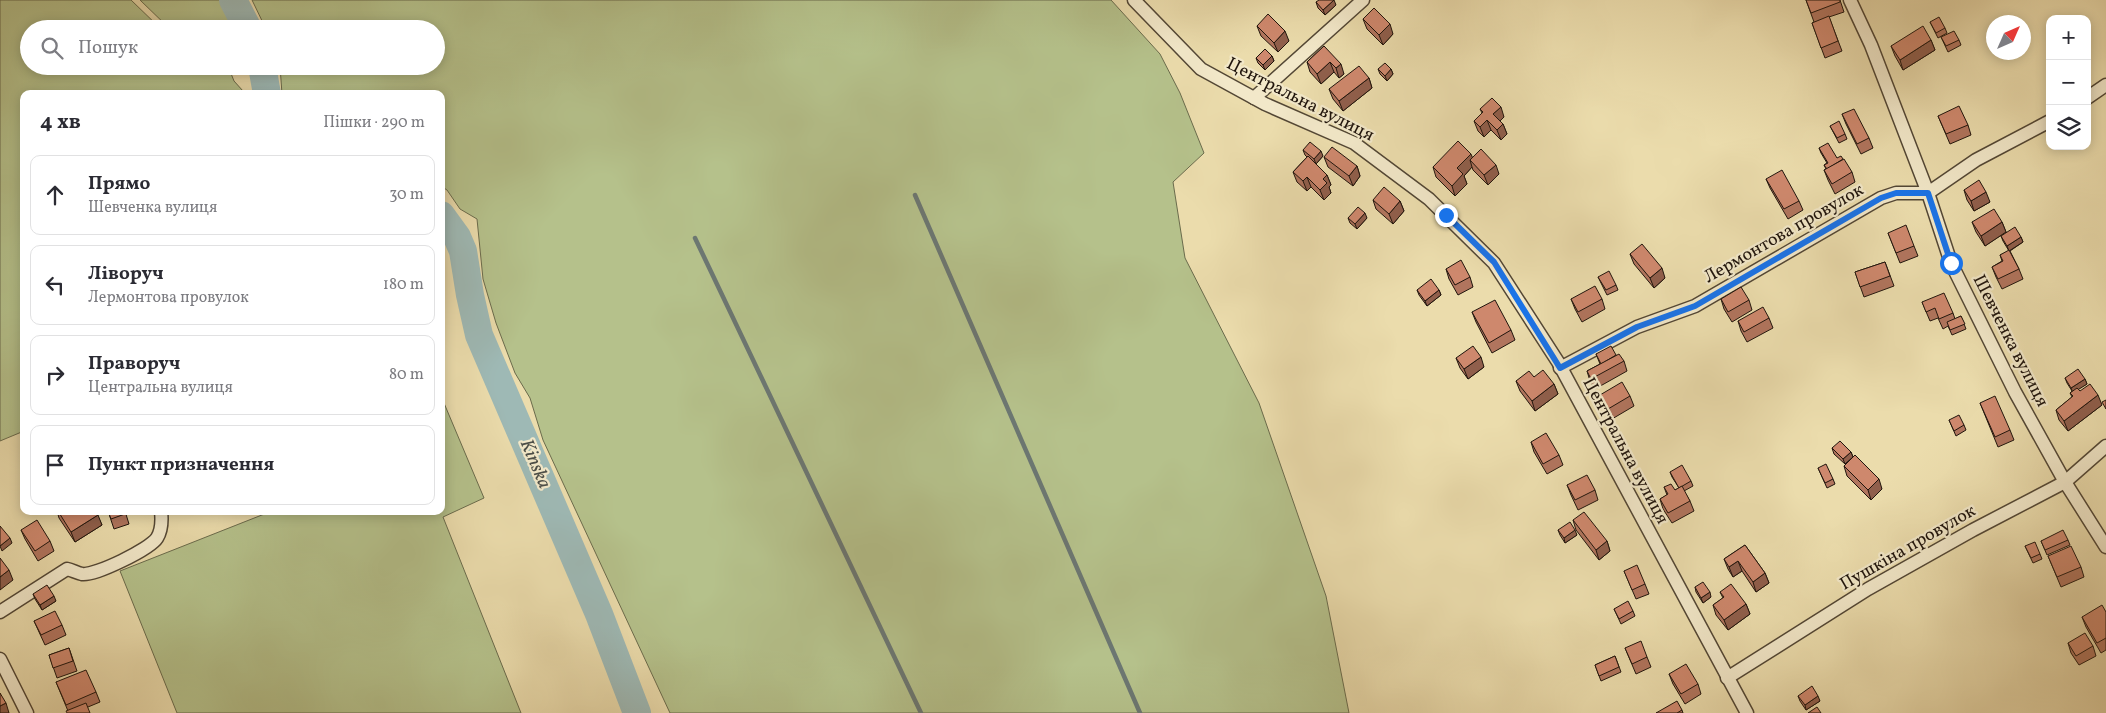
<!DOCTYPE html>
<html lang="uk">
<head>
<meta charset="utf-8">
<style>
  :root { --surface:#fff; --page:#f7f7f7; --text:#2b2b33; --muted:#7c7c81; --line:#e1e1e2 }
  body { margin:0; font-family:Vollkorn,serif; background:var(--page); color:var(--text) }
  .controls { position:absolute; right:15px; top:15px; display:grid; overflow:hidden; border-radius:10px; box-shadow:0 2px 12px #0003 }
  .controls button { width:45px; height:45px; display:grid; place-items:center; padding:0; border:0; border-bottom:1px solid var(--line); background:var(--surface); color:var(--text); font:25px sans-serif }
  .compass { position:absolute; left:1986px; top:15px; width:45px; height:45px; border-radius:50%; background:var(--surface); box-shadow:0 2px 12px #0003; rotate:45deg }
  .stop { position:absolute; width:15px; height:15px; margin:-11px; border:4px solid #1a73e8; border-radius:50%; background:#fff }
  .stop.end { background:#1a73e8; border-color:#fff; box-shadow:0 1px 5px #0008 }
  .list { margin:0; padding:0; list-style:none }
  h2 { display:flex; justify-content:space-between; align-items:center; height:65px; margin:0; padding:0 20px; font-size:21px }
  h2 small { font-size:16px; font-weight:400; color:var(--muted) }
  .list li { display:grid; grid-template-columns:32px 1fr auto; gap:15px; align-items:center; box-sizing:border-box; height:80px; margin:0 10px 10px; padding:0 10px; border:1px solid var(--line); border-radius:10px }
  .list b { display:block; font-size:19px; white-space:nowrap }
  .list p { margin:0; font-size:16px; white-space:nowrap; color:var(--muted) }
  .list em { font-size:16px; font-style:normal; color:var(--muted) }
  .icon { flex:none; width:28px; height:28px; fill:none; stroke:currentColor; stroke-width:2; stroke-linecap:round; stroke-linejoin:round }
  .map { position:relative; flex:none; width:2106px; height:713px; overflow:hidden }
  .search { position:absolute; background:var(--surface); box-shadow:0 2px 12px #0003; left:20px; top:20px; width:425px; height:55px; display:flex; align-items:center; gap:12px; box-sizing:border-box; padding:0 18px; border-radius:28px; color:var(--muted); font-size:19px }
  .panel { position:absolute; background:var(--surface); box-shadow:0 2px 12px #0003; left:20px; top:90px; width:425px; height:425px; border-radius:10px }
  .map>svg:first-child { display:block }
  .green { fill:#b5c18b; stroke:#6a6b4c }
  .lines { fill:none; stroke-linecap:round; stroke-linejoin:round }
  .stream { stroke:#6c7772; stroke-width:4.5 }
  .river { stroke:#9eb9b5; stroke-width:28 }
  .street-casing { stroke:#534735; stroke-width:15 }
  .street { stroke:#f2e8c9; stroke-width:12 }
  .wall { fill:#b1755e; stroke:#20150d }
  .shaded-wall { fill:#905f4c; stroke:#20150d }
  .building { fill:#ce886d; stroke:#20150d }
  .route { stroke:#1a73e8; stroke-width:6 }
  .labels { text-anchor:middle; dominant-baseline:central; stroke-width:4.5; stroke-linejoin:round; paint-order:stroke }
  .street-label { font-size:18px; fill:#20150d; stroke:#f2e8c9 }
  .water-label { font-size:19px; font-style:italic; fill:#4c4e48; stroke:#f2e8c9 }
</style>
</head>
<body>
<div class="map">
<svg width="2106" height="713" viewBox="0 0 2106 713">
  <rect width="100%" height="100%" fill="#ebdcac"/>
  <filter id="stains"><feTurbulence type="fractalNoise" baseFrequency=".004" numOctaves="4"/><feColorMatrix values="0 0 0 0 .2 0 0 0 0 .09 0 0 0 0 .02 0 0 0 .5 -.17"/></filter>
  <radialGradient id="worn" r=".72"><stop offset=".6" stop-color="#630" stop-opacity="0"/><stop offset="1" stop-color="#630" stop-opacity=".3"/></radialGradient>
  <g class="green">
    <polygon points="0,0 131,0 161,29 29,29 29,66 199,66 207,74 228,66 234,81 243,91 243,94 24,94 24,431 0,441"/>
    <polygon points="140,0 224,0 243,29 170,29"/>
    <polygon points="252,0 1111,0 1160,54 1180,93 1204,153 1173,182 1185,258 1259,403 1326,596 1349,713 670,713 543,440 530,398 515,373 496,323 483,279 477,219 460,209 447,190 441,186 441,94 282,94 280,66 436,66 436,29 266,29"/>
    <polygon points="441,396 484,498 443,517 521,713 177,713 120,571 272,511 441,511"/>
  </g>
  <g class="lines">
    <g class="stream">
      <polyline points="915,195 1140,713"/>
      <polyline points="695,238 921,713"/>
    </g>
    <g class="river">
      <polyline points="233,0 248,29"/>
      <polyline points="262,66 267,94"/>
      <polyline points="441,215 457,237 463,251 470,295 479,335 599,614 637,713"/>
    </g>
    <g class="street-casing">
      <g id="street">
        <polyline points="1134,0 1201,69 1265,104 1354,143 1429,199 1494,263 1558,362 1747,713"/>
        <polyline points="1850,0 1871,45 1928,193 1951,263 2015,392 2065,482 2106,547"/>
        <polyline points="1254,98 1363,0"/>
        <polyline points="2087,98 2106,85"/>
        <polyline points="1560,368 1637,327 1695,306 1881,198 1896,193 1928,193 1976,160 2050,121"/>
        <path d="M 0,612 L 67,569 C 72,570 77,573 82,574 C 95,576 150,549 157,538 C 162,530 162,520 161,511"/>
        <polyline points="0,659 27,713"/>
        <polyline points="1727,678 1868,589 1973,530 2065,482 2106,446"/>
      </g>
    </g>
    <use href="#street" class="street"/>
  </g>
  <g class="wall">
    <polygon points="1806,0 1840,0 1844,12 1829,17 1842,51 1825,58 1812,23 1814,22"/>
    <polygon points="1316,2 1336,5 1325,15 1318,8"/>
    <polygon points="1363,19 1393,34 1383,45 1367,29"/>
    <polygon points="1930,22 1945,28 1947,33 1938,38"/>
    <polygon points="1257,26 1289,41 1278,52 1261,36"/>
    <polygon points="1941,37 1959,40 1961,45 1948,52"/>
    <polygon points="1931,40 1935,50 1903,70 1895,56 1891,46"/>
    <polygon points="1324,46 1344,74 1339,78 1334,72 1321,84 1310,72 1307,62"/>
    <polygon points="1272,56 1274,61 1265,70 1258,63 1256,58"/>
    <polygon points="1378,69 1391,69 1393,74 1387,81 1380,74"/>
    <polygon points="1369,78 1372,88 1343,111 1333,99 1329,89"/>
    <polygon points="1480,109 1504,117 1500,121 1503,124 1507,134 1501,140 1491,130 1484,137 1478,131 1474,121 1482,113"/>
    <polygon points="1842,114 1869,138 1873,148 1861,154 1846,124"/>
    <polygon points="1938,116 1968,125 1971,135 1950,144"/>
    <polygon points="1830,126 1845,134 1847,139 1839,143"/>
    <polygon points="1819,148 1837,158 1852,172 1855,182 1835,194 1828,180 1824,170 1826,169 1824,165 1827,163 1821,153"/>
    <polygon points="1303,150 1323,156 1316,164 1327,175 1331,185 1329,187 1331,193 1324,200 1311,187 1307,191 1297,182 1293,172 1307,157 1305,155"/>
    <polygon points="1324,157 1357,166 1360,176 1353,186 1328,167"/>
    <polygon points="1472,157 1499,174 1488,185 1473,170 1472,167 1464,176 1467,184 1455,196 1436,177 1433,167"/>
    <polygon points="1766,179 1799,201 1803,210 1788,219 1770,188"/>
    <polygon points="1964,190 1990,202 1974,211 1967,200"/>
    <polygon points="1373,200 1400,201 1404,211 1393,224 1376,209"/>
    <polygon points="1348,218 1367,218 1357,229 1350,223"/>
    <polygon points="1972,222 2002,222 2006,232 1985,246 1976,232"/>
    <polygon points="1888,233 1914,246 1918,256 1900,263"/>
    <polygon points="2001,236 2021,237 2023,242 2010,251 2019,269 2023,279 2002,289 1996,277 1992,267 2002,261 2000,255 2009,251 2003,241"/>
    <polygon points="1630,254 1665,278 1654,288 1634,264"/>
    <polygon points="1885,262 1894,286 1864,297 1855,272"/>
    <polygon points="1446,269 1470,277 1473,287 1458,295 1449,279"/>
    <polygon points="1598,277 1616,285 1618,290 1607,295"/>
    <polygon points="1417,290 1439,290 1441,295 1427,306 1419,295"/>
    <polygon points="1571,299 1602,299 1605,309 1582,322 1575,309"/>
    <polygon points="1721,299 1749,300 1752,310 1732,322 1724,309"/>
    <polygon points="1922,302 1953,313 1955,319 1961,316 1966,329 1952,335 1948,326 1943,329 1938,318 1930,321"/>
    <polygon points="1472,312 1511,330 1515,340 1492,353 1476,322"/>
    <polygon points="1769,318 1773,328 1747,342 1741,331 1738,321"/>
    <polygon points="1596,354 1616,355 1624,361 1627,371 1595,389 1590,381 1587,371 1600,364"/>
    <polygon points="1456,358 1484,367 1468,379 1460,368"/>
    <polygon points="1534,377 1554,384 1558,394 1535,411 1520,391 1516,381"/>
    <polygon points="2065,378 2085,379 2087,384 2078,389 2080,391 2102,405 2068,431 2059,420 2056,410 2072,397 2070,393 2072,391 2067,383"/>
    <polygon points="1600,395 1630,396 1634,406 1612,419 1604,405"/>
    <polygon points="1980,403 2010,430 2014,440 1998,447"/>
    <polygon points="1949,420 1964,425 1966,430 1956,436"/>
    <polygon points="1531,442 1559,455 1563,465 1547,474 1534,452"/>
    <polygon points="1832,448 1851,452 1853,457 1845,464 1834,454"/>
    <polygon points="1844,466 1882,489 1871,500 1847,476"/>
    <polygon points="1818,468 1833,479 1835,484 1827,488"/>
    <polygon points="1670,472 1691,481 1693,486 1684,491 1690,501 1694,511 1672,523 1663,509 1660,499 1667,495 1664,487 1675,490 1679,488 1672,477"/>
    <polygon points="1567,485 1595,490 1598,500 1578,510 1571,495"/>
    <polygon points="57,511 95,511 102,525 75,542 59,518"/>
    <polygon points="108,511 125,511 129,524 114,529"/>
    <polygon points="1573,520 1607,541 1610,551 1599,560 1576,530"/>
    <polygon points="21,530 50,541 54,551 38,561 25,539"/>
    <polygon points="1558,530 1577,535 1565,543 1560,535"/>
    <polygon points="2068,540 2070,545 2047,555 2041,541"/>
    <polygon points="1745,545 1765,573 1769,583 1756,592 1742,571 1733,577 1728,569 1724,559"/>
    <polygon points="2025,546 2040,554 2042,559 2033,563"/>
    <polygon points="2048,556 2081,567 2084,577 2061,587"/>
    <polygon points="1624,571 1645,584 1649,594 1636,599"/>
    <polygon points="1695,587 1711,597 1703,603 1696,592"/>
    <polygon points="1720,592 1746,604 1750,614 1728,630 1716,615 1713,605 1723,598"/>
    <polygon points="33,594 56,601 42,610 35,599"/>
    <polygon points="1614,609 1633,611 1635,616 1621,624"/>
    <polygon points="2106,612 2106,650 2101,653 2086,627 2082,617"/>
    <polygon points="34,621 62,625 66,635 45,645"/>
    <polygon points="2068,643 2093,646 2096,656 2079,665 2071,653"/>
    <polygon points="69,648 77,671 57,678 49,655"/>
    <polygon points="1625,648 1647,657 1651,667 1636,674"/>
    <polygon points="1615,656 1621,672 1601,681 1595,665"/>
    <polygon points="1669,674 1698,684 1701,694 1685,704 1673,684"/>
    <polygon points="56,682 96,692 100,702 88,707 68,711"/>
    <polygon points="1798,696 1820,701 1806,710 1800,701"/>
    <polygon points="1682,710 1683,713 1656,713"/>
  </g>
  <g class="shaded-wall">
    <polygon points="1334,0 1336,5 1325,15 1323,10"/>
    <polygon points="1390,24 1393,34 1383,45 1379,35"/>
    <polygon points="1285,31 1289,41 1278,52 1274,43"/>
    <polygon points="1931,40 1935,50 1903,70 1900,60"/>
    <polygon points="1272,56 1274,61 1265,70 1263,65"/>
    <polygon points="1330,62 1334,72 1321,84 1317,74"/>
    <polygon points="1341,64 1344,74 1339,78 1336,68"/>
    <polygon points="1391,69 1393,74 1387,81 1385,76"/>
    <polygon points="1369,78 1372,88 1343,111 1339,101"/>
    <polygon points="1501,107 1504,117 1497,124 1493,114"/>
    <polygon points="1487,120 1491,130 1484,137 1480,127"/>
    <polygon points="1503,124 1507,134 1501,140 1497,130"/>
    <polygon points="1321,151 1323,156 1316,164 1314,159"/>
    <polygon points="1471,154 1475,164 1470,160 1472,167 1464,176 1467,184 1455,196 1452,186 1457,168"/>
    <polygon points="1496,165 1499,174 1488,185 1484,175"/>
    <polygon points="1357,166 1360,176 1353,186 1349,176"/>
    <polygon points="1327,175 1331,185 1329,187 1331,193 1324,200 1320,190 1323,179"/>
    <polygon points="1307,177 1311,187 1307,191 1303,181"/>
    <polygon points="1986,192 1990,202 1974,211 1971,201"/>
    <polygon points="1400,201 1404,211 1393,224 1389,214"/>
    <polygon points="1365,213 1367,218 1357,229 1355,224"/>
    <polygon points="2002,222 2006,232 1985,246 1981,236"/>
    <polygon points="2021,237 2023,242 2009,251 2007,246"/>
    <polygon points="1662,268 1665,278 1654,288 1650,278"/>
    <polygon points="1439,290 1441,295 1427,306 1425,301"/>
    <polygon points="1481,357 1484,367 1468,379 1464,369"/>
    <polygon points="2085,379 2087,384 2073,393 2071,388"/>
    <polygon points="1554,384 1558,394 1535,411 1532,401"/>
    <polygon points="2098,395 2102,405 2068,431 2064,421"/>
    <polygon points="1851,452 1853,457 1845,464 1843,459"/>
    <polygon points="1879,479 1882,489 1871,500 1868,490"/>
    <polygon points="98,515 102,525 75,542 71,532"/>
    <polygon points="1575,530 1577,535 1565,543 1564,538"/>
    <polygon points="10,538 12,543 2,551 0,546"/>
    <polygon points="1607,541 1610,551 1599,560 1596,550"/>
    <polygon points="1738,561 1742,571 1733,577 1729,567"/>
    <polygon points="9,570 13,580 0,590 0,577"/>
    <polygon points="1765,573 1769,583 1756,592 1753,582"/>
    <polygon points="1710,592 1711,597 1703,603 1701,598"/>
    <polygon points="54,596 56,601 42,610 40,605"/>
    <polygon points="1746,604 1750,614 1728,630 1724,620"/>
    <polygon points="1818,696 1820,701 1806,710 1805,705"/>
    <polygon points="6,703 9,713 0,713 0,706"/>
  </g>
  <g class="building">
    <polygon points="1319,0 1334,0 1323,10 1316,2"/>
    <polygon points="1806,0 1840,0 1840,2 1811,13"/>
    <polygon points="1374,8 1390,24 1379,35 1363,19"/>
    <polygon points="1268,14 1285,31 1274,43 1257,26"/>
    <polygon points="1829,16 1838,41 1821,48 1812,23"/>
    <polygon points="1939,17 1945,28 1936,33 1930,22"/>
    <polygon points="1923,26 1931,40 1900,60 1891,46"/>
    <polygon points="1954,31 1959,40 1946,46 1941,37"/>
    <polygon points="1324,46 1341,64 1336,68 1330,62 1317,74 1307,62"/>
    <polygon points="1265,49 1272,56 1263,65 1256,58"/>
    <polygon points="1385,63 1391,69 1385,76 1378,69"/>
    <polygon points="1359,66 1369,78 1339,101 1329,89"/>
    <polygon points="1492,98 1501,107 1493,114 1503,124 1497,130 1487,120 1480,127 1474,121 1483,112 1480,109"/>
    <polygon points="1959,106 1968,125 1946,134 1938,116"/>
    <polygon points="1854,109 1869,138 1857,144 1842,114"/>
    <polygon points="1839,121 1845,134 1837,138 1830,126"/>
    <polygon points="1458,141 1471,154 1457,168 1463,174 1452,186 1433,167"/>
    <polygon points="1310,142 1321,151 1314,159 1303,150"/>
    <polygon points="1828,143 1837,158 1841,156 1843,159 1827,169 1824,165 1828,163 1819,148"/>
    <polygon points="1332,147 1357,166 1349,176 1324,157"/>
    <polygon points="1481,149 1496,165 1484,175 1470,160"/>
    <polygon points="1308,156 1327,175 1323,179 1327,183 1320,190 1307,177 1303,181 1293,172"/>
    <polygon points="1844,159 1852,172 1832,184 1824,170"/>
    <polygon points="1782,170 1799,201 1784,209 1766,179"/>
    <polygon points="1979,180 1986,192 1971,201 1964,190"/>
    <polygon points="1384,187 1400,201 1389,214 1373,200"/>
    <polygon points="1358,207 1365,213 1355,224 1348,218"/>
    <polygon points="1994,209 2002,222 1981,236 1972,222"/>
    <polygon points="1906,225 1914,246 1896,253 1888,233"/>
    <polygon points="2015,227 2021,237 2007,246 2001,236"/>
    <polygon points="1642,244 1662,268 1650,278 1630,254"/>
    <polygon points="2009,250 2019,269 1998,279 1992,267 2003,261 2000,255"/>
    <polygon points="1461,260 1470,277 1455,285 1446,269"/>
    <polygon points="1885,262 1890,276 1860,287 1855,272"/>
    <polygon points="1609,271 1616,285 1606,290 1598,277"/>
    <polygon points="1431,279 1439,290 1425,301 1417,290"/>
    <polygon points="1595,286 1602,299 1578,312 1571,299"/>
    <polygon points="1741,287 1749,300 1728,312 1721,299"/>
    <polygon points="1944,293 1953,313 1939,319 1935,308 1926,312 1922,302"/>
    <polygon points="1495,300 1511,330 1489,343 1472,312"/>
    <polygon points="1763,307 1769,318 1744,332 1738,321"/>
    <polygon points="1961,316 1965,324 1950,330 1947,322"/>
    <polygon points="1473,346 1481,357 1464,369 1456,358"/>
    <polygon points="1611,346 1616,355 1601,364 1596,354"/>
    <polygon points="1619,354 1624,361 1591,379 1587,371"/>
    <polygon points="2078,369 2085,379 2071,388 2065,378"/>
    <polygon points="1543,370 1554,384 1532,401 1516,381 1529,371 1534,377"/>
    <polygon points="1622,382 1630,396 1608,409 1600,395"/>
    <polygon points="2090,384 2098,395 2064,421 2056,410 2073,396 2070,393 2077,388 2080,391"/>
    <polygon points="1995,396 2010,430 1995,437 1980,403"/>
    <polygon points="2106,400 2106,409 2102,402"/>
    <polygon points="1959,415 1964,425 1954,431 1949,420"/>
    <polygon points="1546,433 1559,455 1543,464 1531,442"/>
    <polygon points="1840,441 1851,452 1843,459 1832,448"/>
    <polygon points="1855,455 1879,479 1868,490 1844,466"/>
    <polygon points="1826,464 1833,479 1825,483 1818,468"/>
    <polygon points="1682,465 1691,481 1679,488 1670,472"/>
    <polygon points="1587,475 1595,490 1575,500 1567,485"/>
    <polygon points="1671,484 1675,490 1682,486 1690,501 1668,513 1660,499 1668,494 1664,487"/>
    <polygon points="58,511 95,511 98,515 71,532"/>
    <polygon points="108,511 124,511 125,514 111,519"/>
    <polygon points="1584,512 1607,541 1596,550 1573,520"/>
    <polygon points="37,520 50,541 35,551 21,530"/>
    <polygon points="1570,522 1575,530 1564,538 1558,530"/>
    <polygon points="0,526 10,538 0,546"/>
    <polygon points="2063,530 2068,540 2045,550 2041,541"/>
    <polygon points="2035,542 2040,554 2031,558 2025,546"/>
    <polygon points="1745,545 1765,573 1753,582 1738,561 1729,567 1724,559"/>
    <polygon points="2071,546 2081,567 2057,577 2048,556"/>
    <polygon points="0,558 9,570 0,577"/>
    <polygon points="1637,565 1645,584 1632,590 1624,571"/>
    <polygon points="1703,582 1710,592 1701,598 1695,587"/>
    <polygon points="1731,584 1746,604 1724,620 1713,605 1724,597 1720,592"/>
    <polygon points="47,585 54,596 40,605 33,594"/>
    <polygon points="1628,601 1633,611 1619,619 1614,609"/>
    <polygon points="2102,605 2106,612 2106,638 2097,643 2082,617"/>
    <polygon points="55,611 62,625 41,635 34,621"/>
    <polygon points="2085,633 2093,646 2076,656 2068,643"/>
    <polygon points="1641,641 1647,657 1632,664 1625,648"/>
    <polygon points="69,648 73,661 53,668 49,655"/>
    <polygon points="1615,656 1619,667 1599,676 1595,665"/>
    <polygon points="1686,664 1698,684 1681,694 1669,674"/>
    <polygon points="86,670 96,692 66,705 56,682"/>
    <polygon points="1812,686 1818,696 1805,705 1798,696"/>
    <polygon points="0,693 6,703 0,706"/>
    <polygon points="1677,701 1682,710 1677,713 1656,713"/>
    <polygon points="86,703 90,713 67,713 66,711"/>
    <polygon points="1817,707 1821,713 1808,713"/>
  </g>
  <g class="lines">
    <polyline class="route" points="1446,215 1494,262 1560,368 1637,327 1695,306 1881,198 1896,193 1928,193 1951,263"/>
  </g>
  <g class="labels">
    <g class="street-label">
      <text transform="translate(1300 100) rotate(27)">Центральна вулиця</text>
      <text transform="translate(1784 234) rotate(-30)">Лермонтова провулок</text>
      <text transform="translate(2010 341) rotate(63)">Шевченка вулиця</text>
      <text transform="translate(1625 451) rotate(62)">Центральна вулиця</text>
      <text transform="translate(1908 548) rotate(-30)">Пушкіна провулок</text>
    </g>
    <g class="water-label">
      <text transform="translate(535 464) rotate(67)">Kinska</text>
    </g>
  </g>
  <rect width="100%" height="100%" filter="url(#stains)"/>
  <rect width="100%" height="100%" fill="url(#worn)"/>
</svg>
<div class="controls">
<button>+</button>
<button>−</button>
<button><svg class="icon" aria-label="layers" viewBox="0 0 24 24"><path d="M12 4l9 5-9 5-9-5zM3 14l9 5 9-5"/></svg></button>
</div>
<svg class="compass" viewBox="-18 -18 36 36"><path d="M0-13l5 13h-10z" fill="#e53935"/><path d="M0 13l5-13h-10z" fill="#7c7c81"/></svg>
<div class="stop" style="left:1951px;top:263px"></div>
<div class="stop end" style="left:1446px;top:215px"></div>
<div class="search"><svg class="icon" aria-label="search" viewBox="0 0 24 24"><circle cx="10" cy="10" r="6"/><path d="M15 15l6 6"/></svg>Пошук</div>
<section class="panel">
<h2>4 хв<small>Пішки · 290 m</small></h2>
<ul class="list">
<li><svg class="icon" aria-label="ahead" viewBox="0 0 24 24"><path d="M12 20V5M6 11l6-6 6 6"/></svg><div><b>Прямо</b><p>Шевченка вулиця</p></div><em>30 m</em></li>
<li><svg class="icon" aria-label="left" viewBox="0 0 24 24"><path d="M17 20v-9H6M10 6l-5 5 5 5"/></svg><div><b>Ліворуч</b><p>Лермонтова провулок</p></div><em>180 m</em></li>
<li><svg class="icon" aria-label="right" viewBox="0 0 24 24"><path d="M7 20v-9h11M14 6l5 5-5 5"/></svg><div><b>Праворуч</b><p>Центральна вулиця</p></div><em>80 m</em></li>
<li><svg class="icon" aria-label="arrive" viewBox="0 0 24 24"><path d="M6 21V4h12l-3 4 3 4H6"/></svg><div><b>Пункт призначення</b></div></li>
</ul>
</section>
</div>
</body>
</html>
